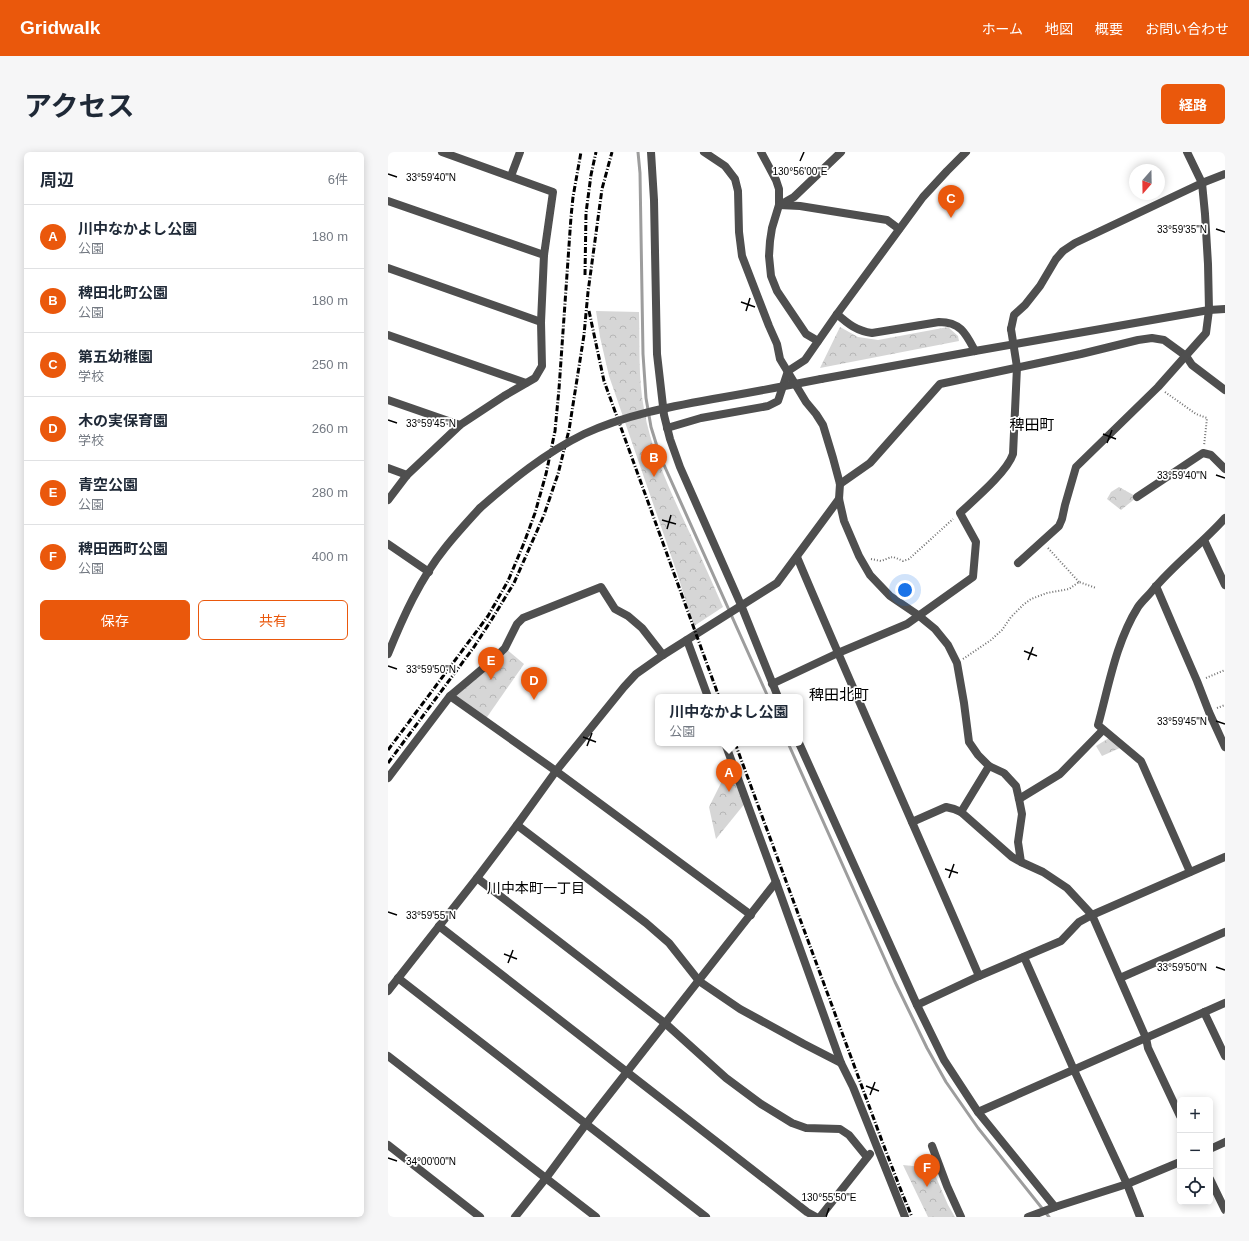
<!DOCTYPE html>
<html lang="ja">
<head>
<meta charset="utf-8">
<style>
  :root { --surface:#fff; --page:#f6f6f7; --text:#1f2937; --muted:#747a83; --line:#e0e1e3; --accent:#ea580c }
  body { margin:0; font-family:Helvetica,"Noto Sans JP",sans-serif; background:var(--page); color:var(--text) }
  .controls { position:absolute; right:12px; bottom:12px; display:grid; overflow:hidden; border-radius:6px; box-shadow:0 2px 10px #0003 }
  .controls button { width:36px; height:36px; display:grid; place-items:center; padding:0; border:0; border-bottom:1px solid var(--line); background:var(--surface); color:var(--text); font:20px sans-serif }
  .compass { position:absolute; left:741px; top:12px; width:36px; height:36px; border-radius:50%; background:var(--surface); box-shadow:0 2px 10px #0003; rotate:200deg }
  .you { position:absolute; left:517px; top:438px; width:14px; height:14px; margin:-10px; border:3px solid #fff; border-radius:50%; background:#1a73e8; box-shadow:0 0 0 6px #1a73e833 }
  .badge { display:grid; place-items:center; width:26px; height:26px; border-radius:50%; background:var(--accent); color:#fff; font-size:13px; font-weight:700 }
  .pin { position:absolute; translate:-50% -33px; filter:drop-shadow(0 1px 2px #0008) }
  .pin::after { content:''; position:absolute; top:21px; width:14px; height:12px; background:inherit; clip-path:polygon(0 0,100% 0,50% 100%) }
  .popup { position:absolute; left:267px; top:542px; width:148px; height:52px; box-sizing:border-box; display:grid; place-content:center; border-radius:6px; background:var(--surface); filter:drop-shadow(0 1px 3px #0005); font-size:13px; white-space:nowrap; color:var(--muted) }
  .popup b { font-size:15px; color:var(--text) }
  .popup::after { content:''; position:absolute; left:50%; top:100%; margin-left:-8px; border:8px solid transparent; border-top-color:var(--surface) }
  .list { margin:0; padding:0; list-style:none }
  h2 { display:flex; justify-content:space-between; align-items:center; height:52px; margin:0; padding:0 16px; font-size:17px }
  h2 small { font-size:13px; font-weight:400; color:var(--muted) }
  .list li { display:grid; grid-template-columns:26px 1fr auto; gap:12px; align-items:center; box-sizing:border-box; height:64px; padding:0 16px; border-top:1px solid var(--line) }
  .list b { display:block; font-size:15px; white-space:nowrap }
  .list p { margin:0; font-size:13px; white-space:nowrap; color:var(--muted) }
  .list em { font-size:13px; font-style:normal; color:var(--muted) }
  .actions { display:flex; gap:8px; padding:12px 16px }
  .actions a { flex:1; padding:9px 0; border:1px solid var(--accent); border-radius:6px; text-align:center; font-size:14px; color:var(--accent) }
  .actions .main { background:var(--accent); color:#fff }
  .icon { flex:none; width:22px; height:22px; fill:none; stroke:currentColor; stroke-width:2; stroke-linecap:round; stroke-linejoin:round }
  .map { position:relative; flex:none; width:837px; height:1065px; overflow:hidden; border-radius:6px }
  header { display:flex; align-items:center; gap:24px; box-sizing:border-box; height:56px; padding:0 20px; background:var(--accent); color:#fff }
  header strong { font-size:19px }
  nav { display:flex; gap:22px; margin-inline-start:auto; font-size:14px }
  .intro { display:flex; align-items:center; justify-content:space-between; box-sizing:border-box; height:96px; padding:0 24px }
  h1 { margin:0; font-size:28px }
  .button { padding:10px 18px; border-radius:6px; background:var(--accent); color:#fff; font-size:14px; font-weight:700 }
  main { display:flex; gap:24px; padding:0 24px }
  aside { flex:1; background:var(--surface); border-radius:6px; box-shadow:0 2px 10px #0003 }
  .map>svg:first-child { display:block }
  .forest { fill:url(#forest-crowns) }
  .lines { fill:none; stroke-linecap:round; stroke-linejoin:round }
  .stream { stroke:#9d9d9d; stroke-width:3 }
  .path { stroke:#717171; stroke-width:2; stroke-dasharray:1 2; stroke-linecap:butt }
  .minor { stroke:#4f4f4f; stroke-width:8 }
  .tertiary { stroke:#4f4f4f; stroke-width:8 }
  .rail { stroke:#000; stroke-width:3; stroke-dasharray:6 2 1 2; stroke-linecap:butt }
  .minor-bridge { stroke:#4f4f4f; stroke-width:8 }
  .tertiary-bridge { stroke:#4f4f4f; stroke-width:8 }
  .ticks { fill:none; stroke:#000; stroke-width:1.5 }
  .labels { text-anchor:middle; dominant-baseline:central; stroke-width:3.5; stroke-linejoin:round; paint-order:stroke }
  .neighbourhood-label { font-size:14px; fill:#000; stroke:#fff }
  .quarter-label { font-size:15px; fill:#000; stroke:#fff }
  .ticks-label { font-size:10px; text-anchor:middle; fill:#000; stroke:#fff; stroke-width:3.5; stroke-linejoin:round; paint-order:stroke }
</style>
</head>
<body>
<header>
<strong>Gridwalk</strong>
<nav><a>ホーム</a><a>地図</a><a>概要</a><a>お問い合わせ</a></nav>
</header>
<div class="intro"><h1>アクセス</h1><a class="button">経路</a></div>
<main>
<aside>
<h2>周辺<small>6件</small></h2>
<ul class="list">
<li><span class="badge">A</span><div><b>川中なかよし公園</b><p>公園</p></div><em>180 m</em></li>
<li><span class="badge">B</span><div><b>稗田北町公園</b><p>公園</p></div><em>180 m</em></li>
<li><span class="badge">C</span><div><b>第五幼稚園</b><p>学校</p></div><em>250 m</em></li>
<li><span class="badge">D</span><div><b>木の実保育園</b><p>学校</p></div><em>260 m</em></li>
<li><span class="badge">E</span><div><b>青空公園</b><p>公園</p></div><em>280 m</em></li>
<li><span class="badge">F</span><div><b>稗田西町公園</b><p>公園</p></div><em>400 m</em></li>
</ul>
<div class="actions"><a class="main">保存</a><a>共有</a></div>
</aside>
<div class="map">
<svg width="837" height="1065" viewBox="0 0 837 1065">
  <defs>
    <pattern id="forest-crowns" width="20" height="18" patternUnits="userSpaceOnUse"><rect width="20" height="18" fill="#d6d6d6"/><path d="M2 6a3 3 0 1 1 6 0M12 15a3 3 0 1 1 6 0" fill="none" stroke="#b6b6b6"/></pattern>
  </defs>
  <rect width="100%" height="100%" fill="#fff"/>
  <g class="forest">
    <path d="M 208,159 L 251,160 C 252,192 250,226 256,257 C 262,293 277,327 292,360 C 307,392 321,423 335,455 L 306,474 L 288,418 L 221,224 L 212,185 Z"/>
    <polygon points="452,175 470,185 490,188 560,175 570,184 571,189 432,216"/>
    <polygon points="731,335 749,345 733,358 719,347 723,340"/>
    <polygon points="117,496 136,512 97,568 62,544"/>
    <polygon points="721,586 732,596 714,604 708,594"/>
    <polygon points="340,600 358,650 328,687 321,655 333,631"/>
    <polygon points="515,1013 544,1016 560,1053 567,1065 540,1065"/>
  </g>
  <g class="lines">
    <g class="stream">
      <polyline points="250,0 252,21 255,202 258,246 263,275 272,304 380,545"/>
      <polyline points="400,591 507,830 539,896 558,930 590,976 661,1065"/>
    </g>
    <g class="path">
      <polyline points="777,240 808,262 819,266 816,294"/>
      <polyline points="660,396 691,430"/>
      <path d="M 483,407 L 493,409 C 505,405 502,403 515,409 L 521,407 L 565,367"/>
      <polyline points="575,507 603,488 614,478 623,465 635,453 643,447 659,441 681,437 691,430 708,436"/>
      <polyline points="818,526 837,518"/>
      <polyline points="829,556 837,553"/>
    </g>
    <g class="minor">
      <polyline points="316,0 337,14 347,27 350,39 351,80 354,104 381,174 389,192 392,207 418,250 428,262 435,273 445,306 452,332 451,347 456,369 471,404 482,423 502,444 530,463 547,477 560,493 569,511 576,551 581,590 590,603 601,614 616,621 628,634 631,647 634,662 630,690 633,710 655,720 679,736 704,763 758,886 760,896 792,964"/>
      <polyline points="373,0 388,28 391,37 391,53 384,76 382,89 381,104 383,124 389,139 418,182 430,189"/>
      <polyline points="123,24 132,0"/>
      <polyline points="0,49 156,103"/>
      <polyline points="391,53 412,54 499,68 511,77"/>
      <polyline points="392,53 406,45 453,0"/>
      <polyline points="0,116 153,170"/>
      <polyline points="623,177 626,163 637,153 652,134 668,107 675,99 687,91 814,31 837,22"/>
      <polyline points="0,183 138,231"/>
      <polyline points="0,248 72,273"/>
      <polyline points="0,316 19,323"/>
      <polyline points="452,332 482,311 552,232 693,202 750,188 764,186 776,188 798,204 804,213 837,238"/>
      <polyline points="749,345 815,301 823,303 837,317"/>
      <polyline points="0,348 19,323 72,273 116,244 147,226 154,214 153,170 156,103 165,40 54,0"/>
      <polyline points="816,388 837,433"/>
      <path d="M 409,405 C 468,545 531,684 591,824"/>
      <polyline points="630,411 671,374 674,367 677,353 688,315 770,235 818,181 821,158 820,112 817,62 814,31 799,0"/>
      <polyline points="768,434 786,476 809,529 821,560 837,595"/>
      <polyline points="353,453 390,545"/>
      <polyline points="299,488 320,545"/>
      <path d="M 384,532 L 450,501 L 519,472 L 585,425 L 588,390 L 572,361 C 587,347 619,320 625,302 L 629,215"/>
      <polyline points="62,544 168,619 363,763"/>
      <polyline points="337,591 388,730 453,911 465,935 517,1065"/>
      <polyline points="411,591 529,853 556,908 590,960 667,1055"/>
      <polyline points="0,626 62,544 106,507 117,496 129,472 135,466 213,435 227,457 240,464 254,476 275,503"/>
      <polyline points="631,647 672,622 715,578"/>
      <polyline points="573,660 601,614"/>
      <polyline points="524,670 558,655 566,657 573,660 624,705 633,710"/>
      <polyline points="129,673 258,771 281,791 311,829 352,857 416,892 453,911"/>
      <path d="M 802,720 L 753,609 L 710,573 C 721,533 728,490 750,455 C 754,449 760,444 764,439 C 786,412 814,392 837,366"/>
      <polyline points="89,726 278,872 338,926 373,952 404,971 418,976 452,977 461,983 479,1005"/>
      <path d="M 51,774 C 174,869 296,965 419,1060 L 428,1065"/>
      <polyline points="636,805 686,918 739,1032 752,1065"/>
      <polyline points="10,826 318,1065"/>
      <polyline points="732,826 837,780"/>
      <polyline points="0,839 89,726 129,673 168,619 236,535 248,522 275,503 389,431 451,347"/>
      <polyline points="529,853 591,824 673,789 691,770 704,763 837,705"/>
      <polyline points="816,860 837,904"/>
      <polyline points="0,904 208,1065"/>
      <polyline points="590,960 837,851"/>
      <polyline points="0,993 92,1065"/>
      <polyline points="544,994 559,1034 573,1065"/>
      <polyline points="822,997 837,990"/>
      <polyline points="822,1027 837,1058"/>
      <polyline points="127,1065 158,1026 198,972 388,730"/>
      <polyline points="432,1065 482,1002"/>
      <polyline points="640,1065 667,1055 739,1032 792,1010"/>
    </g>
    <g class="tertiary">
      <polyline points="263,0 266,48 269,202 276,263 282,287 292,315 353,453"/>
      <path d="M 449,162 C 460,172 469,179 484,181 L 551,170 C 573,170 578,182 587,199"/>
      <polyline points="433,227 587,199 821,158 837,157"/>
      <polyline points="279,276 313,266 380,254 390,249 400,219 417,208 449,162 535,45 559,19 578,0"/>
      <polyline points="0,392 41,420"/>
      <path d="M 0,502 C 15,465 32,427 57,396 C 68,382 80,369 92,356"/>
    </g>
    <g class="rail">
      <polyline points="197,123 198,61 203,23 208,0"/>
      <polyline points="201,159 216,229 331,545"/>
      <polyline points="347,591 494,989 514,1041 524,1065"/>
      <polyline points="0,598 100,464 120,429 136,391 147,361 158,322 167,279 171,237 183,65 185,45 193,0"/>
      <polyline points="0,611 86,495 104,467 126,431 156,363 170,322 181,278 196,183 200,140 214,37 224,0"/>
    </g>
    <polyline class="minor-bridge" points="623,177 629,215"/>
    <path class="tertiary-bridge" d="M 92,356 C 124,328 157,301 196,282 C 237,263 281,255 325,247 C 361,241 397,234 433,227"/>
  </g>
  <path class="ticks" d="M 412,9 L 416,0M 0,22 L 9,25M 828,77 L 837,80M 353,150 L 367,155M 358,159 L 362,146M 0,268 L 9,271M 715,282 L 728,287M 719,291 L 724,278M 828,323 L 837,326M 274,368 L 288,372M 279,377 L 283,363M 636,499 L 649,504M 640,508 L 645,495M 0,514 L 9,517M 828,569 L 837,572M 195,585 L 208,590M 199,594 L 204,581M 557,717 L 570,721M 561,726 L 566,712M 0,760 L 9,763M 116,802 L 129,807M 120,811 L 125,798M 828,815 L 837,818M 478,934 L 491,939M 482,943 L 487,930M 0,1006 L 9,1009M 438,1065 L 441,1056"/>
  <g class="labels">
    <g class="neighbourhood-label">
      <text x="148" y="736">川中本町一丁目</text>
    </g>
    <g class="quarter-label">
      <text x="644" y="272">稗田町</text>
      <text x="451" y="542">稗田北町</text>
    </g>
  </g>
  <g class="ticks-label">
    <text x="412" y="23">130°56'00"E</text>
    <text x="43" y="29">33°59'40"N</text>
    <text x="794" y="81">33°59'35"N</text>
    <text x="43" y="275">33°59'45"N</text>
    <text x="794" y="327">33°59'40"N</text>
    <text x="43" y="521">33°59'50"N</text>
    <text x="794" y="573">33°59'45"N</text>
    <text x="43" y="767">33°59'55"N</text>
    <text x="794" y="819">33°59'50"N</text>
    <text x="43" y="1013">34°00'00"N</text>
    <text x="441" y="1049">130°55'50"E</text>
  </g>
</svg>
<div class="controls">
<button>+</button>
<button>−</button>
<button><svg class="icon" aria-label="locate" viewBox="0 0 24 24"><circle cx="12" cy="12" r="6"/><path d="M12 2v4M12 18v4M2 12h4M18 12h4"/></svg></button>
</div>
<svg class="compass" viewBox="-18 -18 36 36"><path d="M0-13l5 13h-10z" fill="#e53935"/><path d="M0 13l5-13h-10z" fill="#747a83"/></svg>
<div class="you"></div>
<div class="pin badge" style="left:341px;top:640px">A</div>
<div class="popup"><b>川中なかよし公園</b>公園</div>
<div class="pin badge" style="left:266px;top:325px">B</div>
<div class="pin badge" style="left:563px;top:66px">C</div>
<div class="pin badge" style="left:146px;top:548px">D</div>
<div class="pin badge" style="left:103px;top:528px">E</div>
<div class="pin badge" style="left:539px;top:1035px">F</div>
</div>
</main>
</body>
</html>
